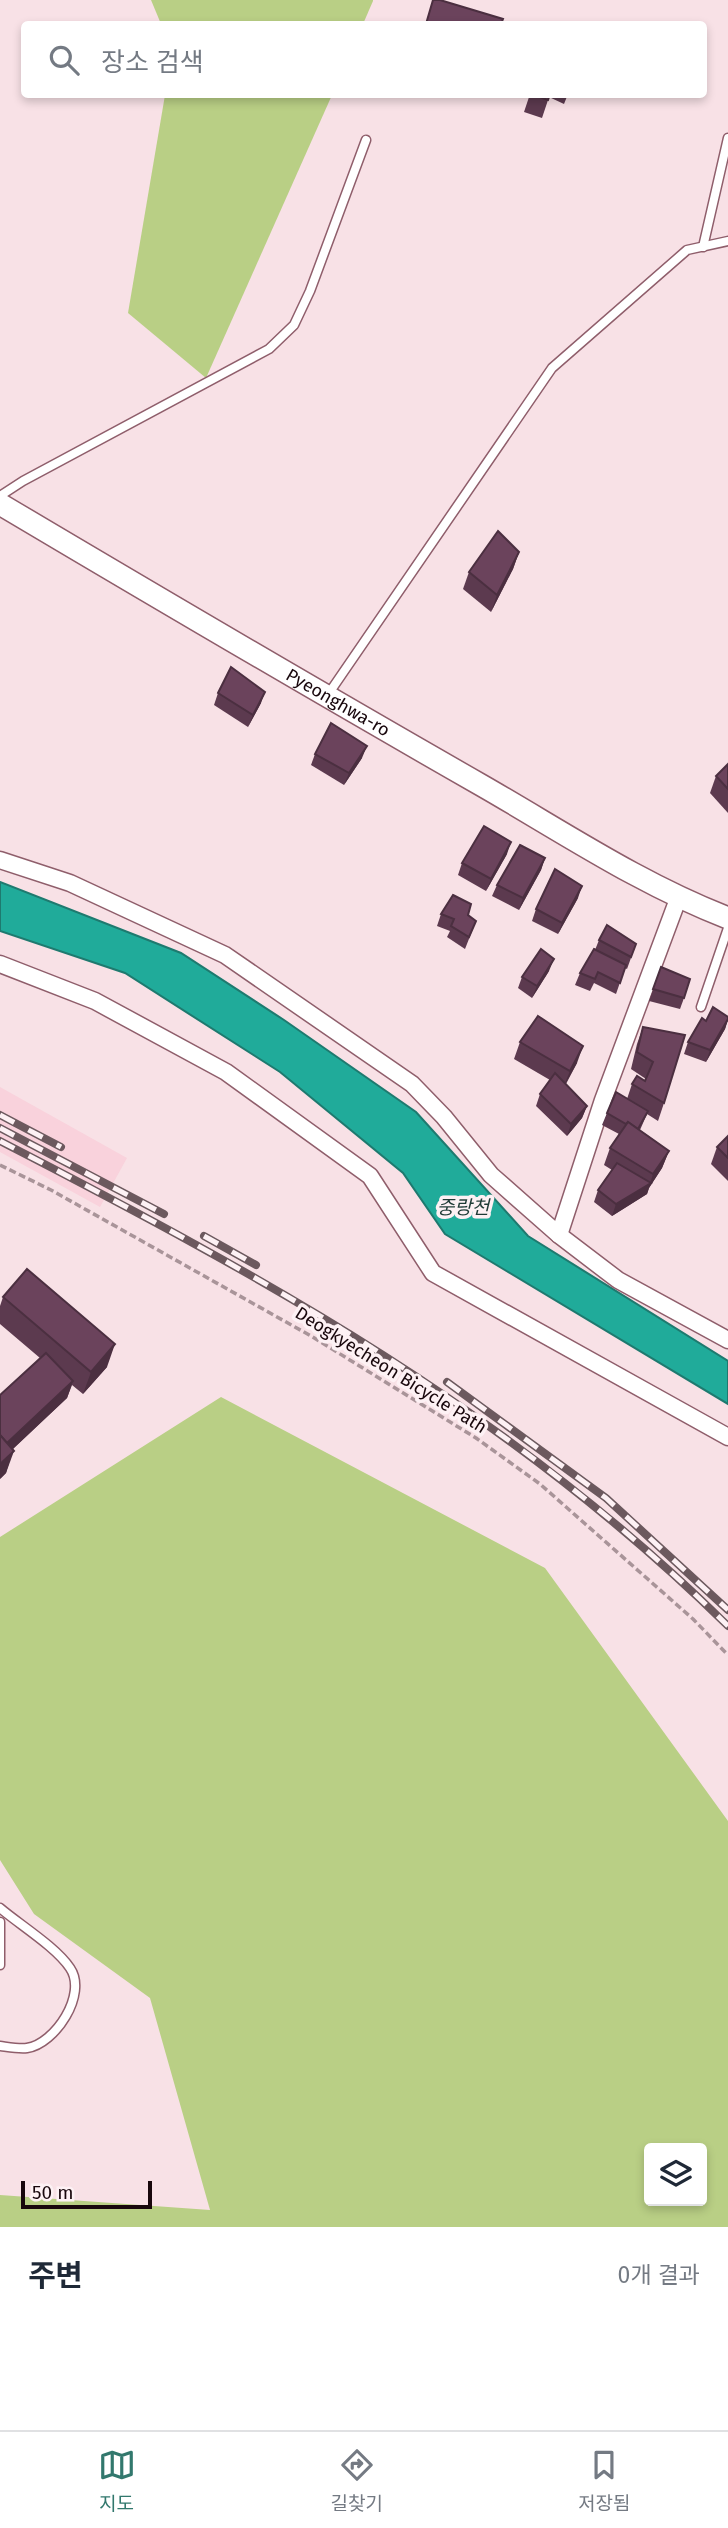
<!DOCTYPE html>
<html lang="ko">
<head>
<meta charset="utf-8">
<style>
  :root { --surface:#fff; --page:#f2f2f3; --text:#1f2937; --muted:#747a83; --line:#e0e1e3; --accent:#32786d }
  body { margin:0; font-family:"Fira Sans","Noto Sans KR",sans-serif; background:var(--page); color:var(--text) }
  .controls { position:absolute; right:21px; bottom:21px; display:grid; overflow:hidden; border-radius:7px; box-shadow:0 4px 10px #0003 }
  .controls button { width:63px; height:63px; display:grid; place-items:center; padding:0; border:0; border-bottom:2px solid var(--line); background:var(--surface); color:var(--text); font:35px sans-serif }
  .scale { position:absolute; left:21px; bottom:18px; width:131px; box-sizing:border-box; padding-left:7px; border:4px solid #18070c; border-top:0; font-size:19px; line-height:24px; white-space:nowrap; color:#18070c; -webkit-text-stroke:5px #fdf1f4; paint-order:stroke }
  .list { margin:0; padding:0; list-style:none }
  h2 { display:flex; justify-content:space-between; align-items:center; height:91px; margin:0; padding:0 28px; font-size:30px }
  h2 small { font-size:23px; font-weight:400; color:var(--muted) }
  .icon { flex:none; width:38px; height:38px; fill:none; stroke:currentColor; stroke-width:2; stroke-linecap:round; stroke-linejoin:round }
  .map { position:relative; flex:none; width:728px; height:2227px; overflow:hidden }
  .search { position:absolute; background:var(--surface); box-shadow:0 4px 10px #0003; left:21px; right:21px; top:21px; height:77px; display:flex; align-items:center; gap:18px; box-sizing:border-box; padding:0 24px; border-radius:7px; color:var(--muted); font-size:26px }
  .sheet { height:203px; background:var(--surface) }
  nav { display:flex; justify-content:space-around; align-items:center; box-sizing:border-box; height:98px; border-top:2px solid var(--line); background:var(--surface); font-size:19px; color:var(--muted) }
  nav a { display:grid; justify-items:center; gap:4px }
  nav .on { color:var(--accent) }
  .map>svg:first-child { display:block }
  .built { fill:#f9d2dc }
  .green { fill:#b9cf85; fill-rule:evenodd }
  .water { fill:#20ab9a; stroke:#1e7a6f; stroke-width:2 }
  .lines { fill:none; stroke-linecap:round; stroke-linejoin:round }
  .service-casing { stroke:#8f5e6b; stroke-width:11 }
  .minor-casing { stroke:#8f5e6b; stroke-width:19 }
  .secondary-casing { stroke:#8f5e6b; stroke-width:24 }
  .path { stroke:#a99499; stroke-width:3.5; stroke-dasharray:7 3.5; stroke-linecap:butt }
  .service { stroke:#fff; stroke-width:8 }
  .minor { stroke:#fff; stroke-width:16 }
  .secondary { stroke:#fff; stroke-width:21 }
  .rail-casing { stroke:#6c595e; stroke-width:8 }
  .rail { stroke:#fdf1f4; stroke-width:5; stroke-dasharray:16; stroke-linecap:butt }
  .wall { fill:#5c3a4f }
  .shaded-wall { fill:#4b2f40 }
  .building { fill:#6b435c; stroke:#4b2f40; stroke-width:2 }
  .labels { text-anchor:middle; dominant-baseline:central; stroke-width:7; stroke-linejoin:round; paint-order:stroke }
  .street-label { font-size:18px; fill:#18070c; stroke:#fdf1f4 }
  .water-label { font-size:19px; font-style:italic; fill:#1f3b36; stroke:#fdf1f4 }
</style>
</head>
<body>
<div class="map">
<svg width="728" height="2227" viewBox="0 0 728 2227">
  <rect width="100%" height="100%" fill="#f8e1e6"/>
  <polygon class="built" points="0,1087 127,1158 100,1207 0,1152"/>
  <g class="green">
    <polygon points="151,0 373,0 373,1 363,24 161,24"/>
    <polygon points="165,95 332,95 206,378 128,313"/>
    <path d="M 221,1397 L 545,1568 L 728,1821 L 728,2227 L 0,2227 L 0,2195 L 210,2210 L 150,1998 L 34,1914 L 0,1860 L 0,1537 ZM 702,2148 L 702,2201 L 649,2201 L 649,2148 Z"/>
  </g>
  <polygon class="water" points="0,882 181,953 284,1020 416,1112 528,1236 728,1361 728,1404 445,1234 403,1173 280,1072 125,973 0,931"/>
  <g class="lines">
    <g class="service-casing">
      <g id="service">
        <polyline points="703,247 728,138"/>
        <polyline points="0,496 23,481 269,349 294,325 310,291 366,140"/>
        <polyline points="327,696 552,368 687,250 728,241"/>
        <polyline points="701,1007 728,928"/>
        <path d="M 0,1908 C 20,1925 56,1947 70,1968 C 88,1994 55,2044 27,2048 C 19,2049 8,2047 0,2046"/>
        <polyline points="0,1922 0,1965"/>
      </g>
    </g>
    <g class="minor-casing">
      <g id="minor">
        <polyline points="0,860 70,883 225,955 412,1084 444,1117 491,1175 559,1235 618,1280 728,1340"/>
        <polyline points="0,964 95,1001 226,1072 370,1176 433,1273 728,1437"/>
        <polyline points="559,1235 603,1100 678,899"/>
      </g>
    </g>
    <g class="secondary-casing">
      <g id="secondary">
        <path id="s1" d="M 0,504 C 160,599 320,693 481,785 C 563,832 640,884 728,918"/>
      </g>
    </g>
    <polyline class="path" points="0,1165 51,1190 311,1336 476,1438 540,1484 693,1619 728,1655"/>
    <use href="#service" class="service"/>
    <use href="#minor" class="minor"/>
    <use href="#secondary" class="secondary"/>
    <g class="rail-casing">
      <g id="rail">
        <polyline points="0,1115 61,1147"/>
        <polyline points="0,1128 164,1214"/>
        <path d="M 0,1141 C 268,1279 511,1412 728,1626"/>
        <polyline points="204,1236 256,1265"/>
        <polyline points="447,1382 606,1498 728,1610"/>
      </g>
    </g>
    <use href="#rail" class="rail"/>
  </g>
  <g class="wall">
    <polygon points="530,94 568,94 564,104 549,97 542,118 524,112"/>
    <polygon points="519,552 513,569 491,612 463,589 469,572"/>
    <polygon points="218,693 261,703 248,727 214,705"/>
    <polygon points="315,754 362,758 344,785 311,765"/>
    <polygon points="728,764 728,813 710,793 716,776"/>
    <polygon points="507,854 486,891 458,875 462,863"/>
    <polygon points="545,858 541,870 519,910 492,896 497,885"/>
    <polygon points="578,898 558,934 532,921 536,909"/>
    <polygon points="441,914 468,915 476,921 465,949 447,937 450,931 437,926"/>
    <polygon points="599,940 636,944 627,969 625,968 616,994 594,983 590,991 575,985 580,973 595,950"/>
    <polygon points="661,967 684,998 680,1009 649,1001"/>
    <polygon points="549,971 532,998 518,988 522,977"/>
    <polygon points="728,1020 725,1029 706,1062 684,1054 688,1042"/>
    <polygon points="643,1027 664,1103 658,1121 647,1114 640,1130 669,1151 662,1168 649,1188 647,1194 612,1216 594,1202 598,1190 612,1170 604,1165 610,1148 619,1134 602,1125 607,1113 627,1099 632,1084 645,1081 646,1079 631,1069 637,1044"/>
    <polygon points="520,1042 577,1063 566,1084 587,1106 582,1118 567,1136 536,1106 540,1094 550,1080 514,1059"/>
    <polygon points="728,1136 728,1181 711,1164 717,1147"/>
    <polygon points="3,1297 107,1367 83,1394 72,1385 67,1398 13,1449 6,1473 0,1479 40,1358 0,1324 0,1306"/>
  </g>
  <g class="shaded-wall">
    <polygon points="519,552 513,569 491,612 497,595"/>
    <polygon points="265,692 261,703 248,727 253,715"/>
    <polygon points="367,746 362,758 344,785 349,773"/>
    <polygon points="511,842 507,854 486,891 491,879"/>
    <polygon points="545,858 541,870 519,910 523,898"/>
    <polygon points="582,886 578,898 558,934 562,923"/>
    <polygon points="554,959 549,971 532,998 537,986"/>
    <polygon points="728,1019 725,1029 706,1062 710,1050"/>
    <polygon points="583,1046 577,1063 563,1088 570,1071"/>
    <polygon points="587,1106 582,1118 567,1136 571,1124"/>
    <polygon points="669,1151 662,1168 649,1188 647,1194 612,1216 616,1204 650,1184 653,1174"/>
    <polygon points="115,1344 107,1367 83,1394 91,1372"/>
    <polygon points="73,1381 67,1398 1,1460 7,1443"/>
    <polygon points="14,1451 6,1473 0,1479 0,1464"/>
  </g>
  <g class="building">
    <polygon points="433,0 440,0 503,19 501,24 426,24"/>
    <polygon points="531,94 550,94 548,100"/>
    <polygon points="498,531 519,552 497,595 469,572"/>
    <polygon points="231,667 265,692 253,715 218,693"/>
    <polygon points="331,723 367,746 349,773 315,754"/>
    <polygon points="728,764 728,789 716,776"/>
    <polygon points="484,826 511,842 491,879 462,863"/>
    <polygon points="520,845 545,858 523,898 497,885"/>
    <polygon points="555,869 582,886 562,923 536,909"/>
    <polygon points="453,895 471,904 468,915 476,921 469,937 451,926 454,919 441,914"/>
    <polygon points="607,925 636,944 631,957 599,940"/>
    <polygon points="541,949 554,959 537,986 522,977"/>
    <polygon points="594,949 626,965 620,983 598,972 595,979 580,973"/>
    <polygon points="661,967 690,979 684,998 653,989"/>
    <polygon points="713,1007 728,1017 728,1019 710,1050 688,1042 702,1018 706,1021"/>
    <polygon points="538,1016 583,1046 570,1071 520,1042"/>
    <polygon points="643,1027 685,1035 664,1103 632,1084 637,1076 645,1081 653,1062 637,1052"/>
    <polygon points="555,1073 587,1106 571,1124 540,1094"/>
    <polygon points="616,1092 648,1111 638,1129 628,1122 626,1124 607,1113"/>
    <polygon points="628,1122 669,1151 653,1174 610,1148"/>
    <polygon points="728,1136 728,1158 717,1147"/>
    <polygon points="617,1163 651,1183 616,1204 598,1190"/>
    <polygon points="27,1269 115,1344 91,1372 3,1297"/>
    <polygon points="46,1353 73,1381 7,1443 0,1435 0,1395"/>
    <polygon points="0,1435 14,1451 0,1464"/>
  </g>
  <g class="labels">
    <g class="street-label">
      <text stroke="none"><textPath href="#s1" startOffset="392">Pyeonghwa-ro</textPath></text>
      <text transform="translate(391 1370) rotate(32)">Deogkyecheon Bicycle Path</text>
    </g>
    <g class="water-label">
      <text x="463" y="1207">중랑천</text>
    </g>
  </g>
</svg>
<div class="controls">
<button><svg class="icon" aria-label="layers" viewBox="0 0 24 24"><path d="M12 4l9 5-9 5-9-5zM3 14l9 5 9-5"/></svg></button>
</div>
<div class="scale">50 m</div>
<div class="search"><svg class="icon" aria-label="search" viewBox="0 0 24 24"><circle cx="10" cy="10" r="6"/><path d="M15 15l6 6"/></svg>장소 검색</div>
</div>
<section class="sheet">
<h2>주변<small>0개 결과</small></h2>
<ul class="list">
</ul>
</section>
<nav>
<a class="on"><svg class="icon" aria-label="map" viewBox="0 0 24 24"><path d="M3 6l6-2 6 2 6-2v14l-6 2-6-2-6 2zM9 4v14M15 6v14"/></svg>지도</a>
<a><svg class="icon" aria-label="directions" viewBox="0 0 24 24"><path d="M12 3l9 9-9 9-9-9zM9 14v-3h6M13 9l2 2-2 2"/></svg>길찾기</a>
<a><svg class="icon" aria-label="saved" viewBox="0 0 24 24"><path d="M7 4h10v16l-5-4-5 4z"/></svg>저장됨</a>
</nav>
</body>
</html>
